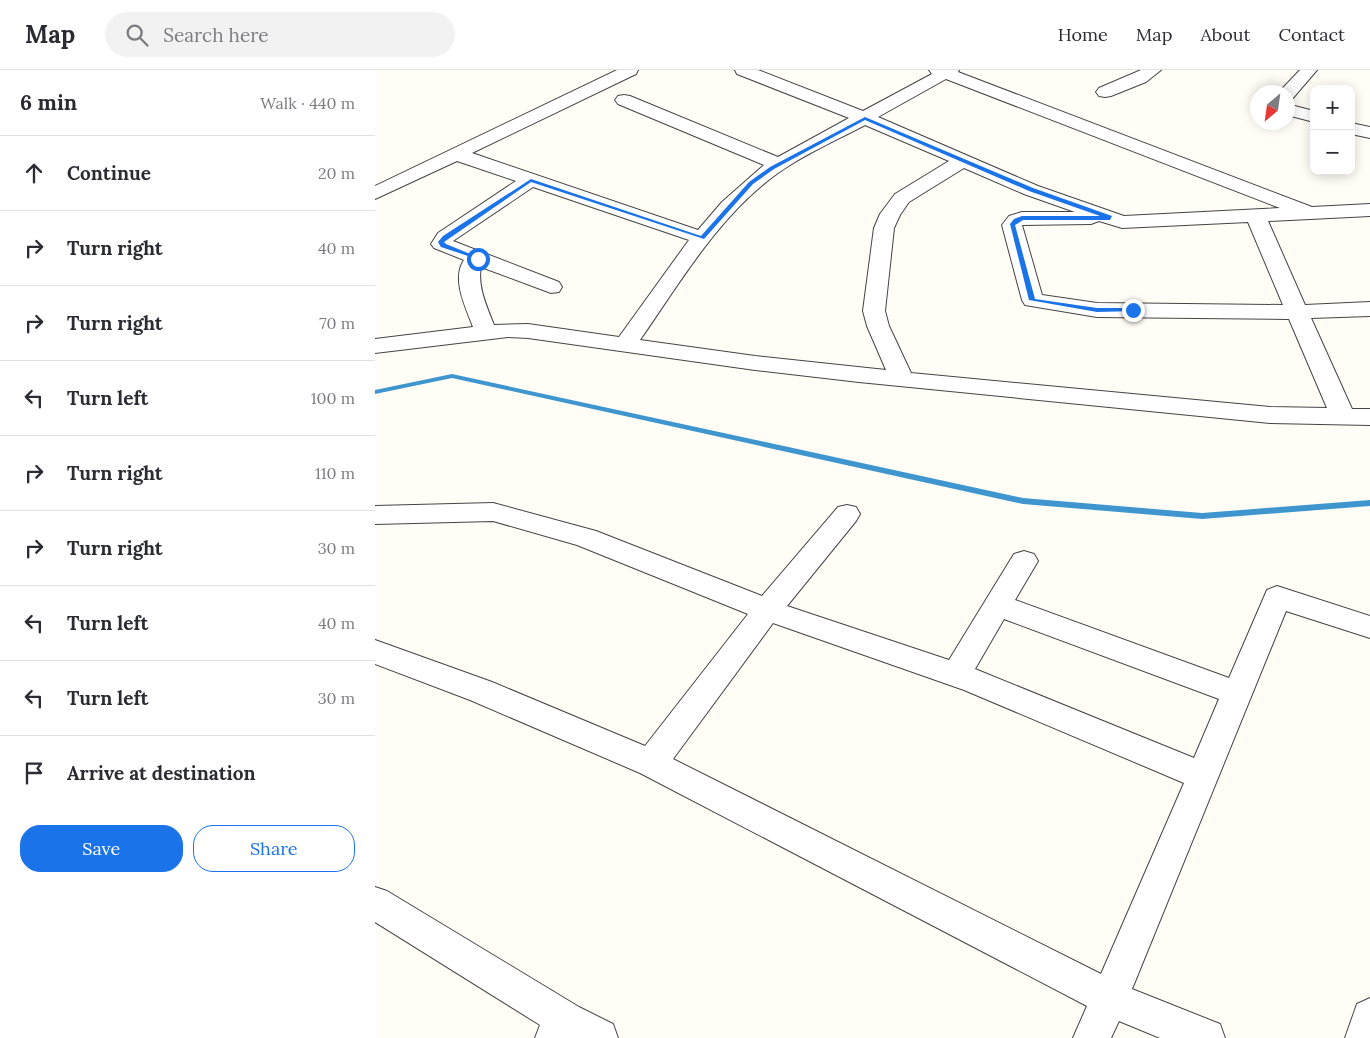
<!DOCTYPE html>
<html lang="en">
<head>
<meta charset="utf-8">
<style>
  :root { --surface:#fff; --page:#f2f2f3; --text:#2b2b33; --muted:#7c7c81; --line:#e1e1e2; --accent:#1a73e8 }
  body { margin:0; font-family:Lora,serif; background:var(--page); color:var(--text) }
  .controls { position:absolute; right:15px; top:15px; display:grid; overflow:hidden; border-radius:10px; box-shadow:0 2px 12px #0003 }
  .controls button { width:45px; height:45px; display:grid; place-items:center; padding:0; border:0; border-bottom:1px solid var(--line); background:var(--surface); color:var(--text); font:25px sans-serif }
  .compass { position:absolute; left:875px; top:15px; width:45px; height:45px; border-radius:50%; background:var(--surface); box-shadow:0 2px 12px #0003; rotate:209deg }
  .stop { position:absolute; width:15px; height:15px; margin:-11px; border:4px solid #1a73e8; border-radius:50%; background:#fff }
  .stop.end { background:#1a73e8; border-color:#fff; box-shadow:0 1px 5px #0008 }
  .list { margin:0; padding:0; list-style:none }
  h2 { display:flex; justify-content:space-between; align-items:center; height:65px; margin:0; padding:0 20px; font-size:21px }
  h2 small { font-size:16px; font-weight:400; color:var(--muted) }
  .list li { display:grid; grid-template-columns:32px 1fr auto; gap:15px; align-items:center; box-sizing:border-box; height:75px; padding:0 20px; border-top:1px solid var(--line) }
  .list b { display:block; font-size:19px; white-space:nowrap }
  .list em { font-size:16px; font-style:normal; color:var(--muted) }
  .actions { display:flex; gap:10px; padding:15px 20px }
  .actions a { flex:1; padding:11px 0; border:1px solid var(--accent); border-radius:20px; text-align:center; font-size:18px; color:var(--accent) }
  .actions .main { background:var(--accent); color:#fff }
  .icon { flex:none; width:28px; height:28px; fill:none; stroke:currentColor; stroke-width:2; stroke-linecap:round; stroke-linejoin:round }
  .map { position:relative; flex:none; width:995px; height:968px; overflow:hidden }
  header { display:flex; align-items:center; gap:30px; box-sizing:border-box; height:70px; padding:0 25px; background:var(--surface); border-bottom:1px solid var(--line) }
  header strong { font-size:24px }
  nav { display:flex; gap:28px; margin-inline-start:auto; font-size:18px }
  .search { width:350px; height:45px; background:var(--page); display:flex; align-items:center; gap:12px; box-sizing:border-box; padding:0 18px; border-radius:28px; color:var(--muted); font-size:19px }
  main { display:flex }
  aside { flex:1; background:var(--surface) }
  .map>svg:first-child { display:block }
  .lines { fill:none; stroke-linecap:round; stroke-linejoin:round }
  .stream { fill:#3f96cf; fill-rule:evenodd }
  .minor-casing { stroke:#444; stroke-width:2 }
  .minor { fill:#fff; fill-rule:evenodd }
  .route { fill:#1a73e8 }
</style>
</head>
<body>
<header>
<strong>Map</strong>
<div class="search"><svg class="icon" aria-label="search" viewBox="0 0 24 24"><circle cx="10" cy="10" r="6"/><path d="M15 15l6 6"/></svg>Search here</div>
<nav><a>Home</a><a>Map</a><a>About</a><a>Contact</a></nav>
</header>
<main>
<aside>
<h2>6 min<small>Walk · 440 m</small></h2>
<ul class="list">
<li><svg class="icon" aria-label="ahead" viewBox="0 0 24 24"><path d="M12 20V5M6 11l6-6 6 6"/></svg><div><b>Continue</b></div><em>20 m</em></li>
<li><svg class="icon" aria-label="right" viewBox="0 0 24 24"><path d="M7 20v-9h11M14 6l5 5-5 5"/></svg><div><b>Turn right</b></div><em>40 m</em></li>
<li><svg class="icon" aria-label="right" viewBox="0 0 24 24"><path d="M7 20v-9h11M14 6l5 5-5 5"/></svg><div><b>Turn right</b></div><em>70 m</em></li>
<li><svg class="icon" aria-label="left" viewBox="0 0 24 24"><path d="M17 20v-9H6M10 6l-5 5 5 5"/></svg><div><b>Turn left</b></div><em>100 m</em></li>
<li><svg class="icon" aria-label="right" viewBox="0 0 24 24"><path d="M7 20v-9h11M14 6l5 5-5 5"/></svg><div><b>Turn right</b></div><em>110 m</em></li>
<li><svg class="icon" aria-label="right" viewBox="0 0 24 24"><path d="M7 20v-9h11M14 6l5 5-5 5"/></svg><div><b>Turn right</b></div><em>30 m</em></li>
<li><svg class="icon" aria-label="left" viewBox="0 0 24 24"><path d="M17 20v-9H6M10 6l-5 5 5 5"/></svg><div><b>Turn left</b></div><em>40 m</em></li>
<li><svg class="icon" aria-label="left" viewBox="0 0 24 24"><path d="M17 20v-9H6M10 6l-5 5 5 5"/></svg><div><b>Turn left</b></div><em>30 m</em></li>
<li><svg class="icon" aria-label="arrive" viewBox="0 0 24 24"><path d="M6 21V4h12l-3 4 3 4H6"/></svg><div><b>Arrive at destination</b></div></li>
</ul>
<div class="actions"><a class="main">Save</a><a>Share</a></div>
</aside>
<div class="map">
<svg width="995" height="968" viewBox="0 0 995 968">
  <rect width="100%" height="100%" fill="#fffdf5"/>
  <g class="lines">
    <polygon class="stream" points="77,304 648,428 827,443 995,430 995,436 827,449 648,434 77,308 0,324 0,320"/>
    <g class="minor-casing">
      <g id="minor">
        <path d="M 242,0 L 263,0 L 261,4 L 97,83 L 323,160 L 347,132 L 389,95 L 243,34 L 240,30 L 243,26 L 249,25 L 255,26 L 403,87 L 474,48 L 362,4 L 360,0 L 383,0 L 488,41 L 557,4 L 554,0 L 584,0 L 583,2 L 937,137 L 995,134 L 995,146 L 893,151 L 930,235 L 995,232 L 995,246 L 936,248 L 977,339 L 995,339 L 995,355 L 895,353 L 484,312 L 380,300 L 153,268 L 133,267 L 0,283 L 0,269 L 98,257 C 91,238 76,209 89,190 L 59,178 L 56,174 L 63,163 L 141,111 L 82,91 L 0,129 L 0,116 ZM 571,9 L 905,138 L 749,146 L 663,116 L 503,47 ZM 490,55 L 574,91 L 520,124 L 505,144 L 499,158 L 488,241 L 492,256 L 511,300 L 380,286 L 265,270 C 306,211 344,145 403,103 C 428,85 462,70 490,55 ZM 589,98 L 649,124 L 700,142 L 647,142 L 634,146 L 627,155 L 647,230 L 650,235 L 722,247 L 914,249 L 952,338 L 895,337 L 536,303 L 514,256 L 510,241 L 519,158 L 525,145 L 534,132 ZM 158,117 L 314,170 L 244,267 L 153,254 L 119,255 C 112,237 102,216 106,197 L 176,223 L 184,222 L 187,217 L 184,212 L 78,171 ZM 724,151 L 747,158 L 873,152 L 908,235 L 722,233 L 667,225 L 647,155 L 716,154 Z"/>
        <polygon points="766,0 786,0 771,12 736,26 730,27 724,26 721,22 724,18"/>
        <polygon points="925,0 942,0 918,28 912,29 912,22 904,22"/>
        <polygon points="912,34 939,41 939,52 912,45"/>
        <polygon points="976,53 995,57 995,68 976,64"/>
        <path d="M 118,433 L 221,461 L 387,526 L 463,437 L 472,435 L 481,437 L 485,444 L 481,451 L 412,536 L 574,590 L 639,484 L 649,481 L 659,484 L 663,491 L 640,530 L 854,608 L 892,520 L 902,516 L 995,546 L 995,568 L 911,541 L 757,919 L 845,954 L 850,968 L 785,968 L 744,951 L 736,968 L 698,968 L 712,936 L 265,703 L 95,630 L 0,594 L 0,570 L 117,612 L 270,676 L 373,544 L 202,475 L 118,451 L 0,454 L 0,436 ZM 629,549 L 844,629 L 819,688 L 600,599 ZM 398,553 L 589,620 L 809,713 L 726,904 L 298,689 Z"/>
        <polygon points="0,817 12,821 204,937 238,954 243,968 160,968 165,955 0,852"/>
        <polygon points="995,928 995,968 970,968 982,934"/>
      </g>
    </g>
    <use href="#minor" class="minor"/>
  </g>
  <polygon class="route" points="490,47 658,118 737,146 735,150 648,150 640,155 660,229 722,238 761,238 761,241 722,242 654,230 635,154 639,149 647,146 725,146 654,121 490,50 399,99 378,114 329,169 156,112 69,172 71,174 105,188 105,190 66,177 63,172 68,166 156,109 326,166 374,112 395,97"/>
</svg>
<div class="controls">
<button>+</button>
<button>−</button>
</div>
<svg class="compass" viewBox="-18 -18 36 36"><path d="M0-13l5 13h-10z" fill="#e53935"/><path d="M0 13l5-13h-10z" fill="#7c7c81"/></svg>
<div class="stop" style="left:103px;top:189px"></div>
<div class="stop end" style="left:758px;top:240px"></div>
</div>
</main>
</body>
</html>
